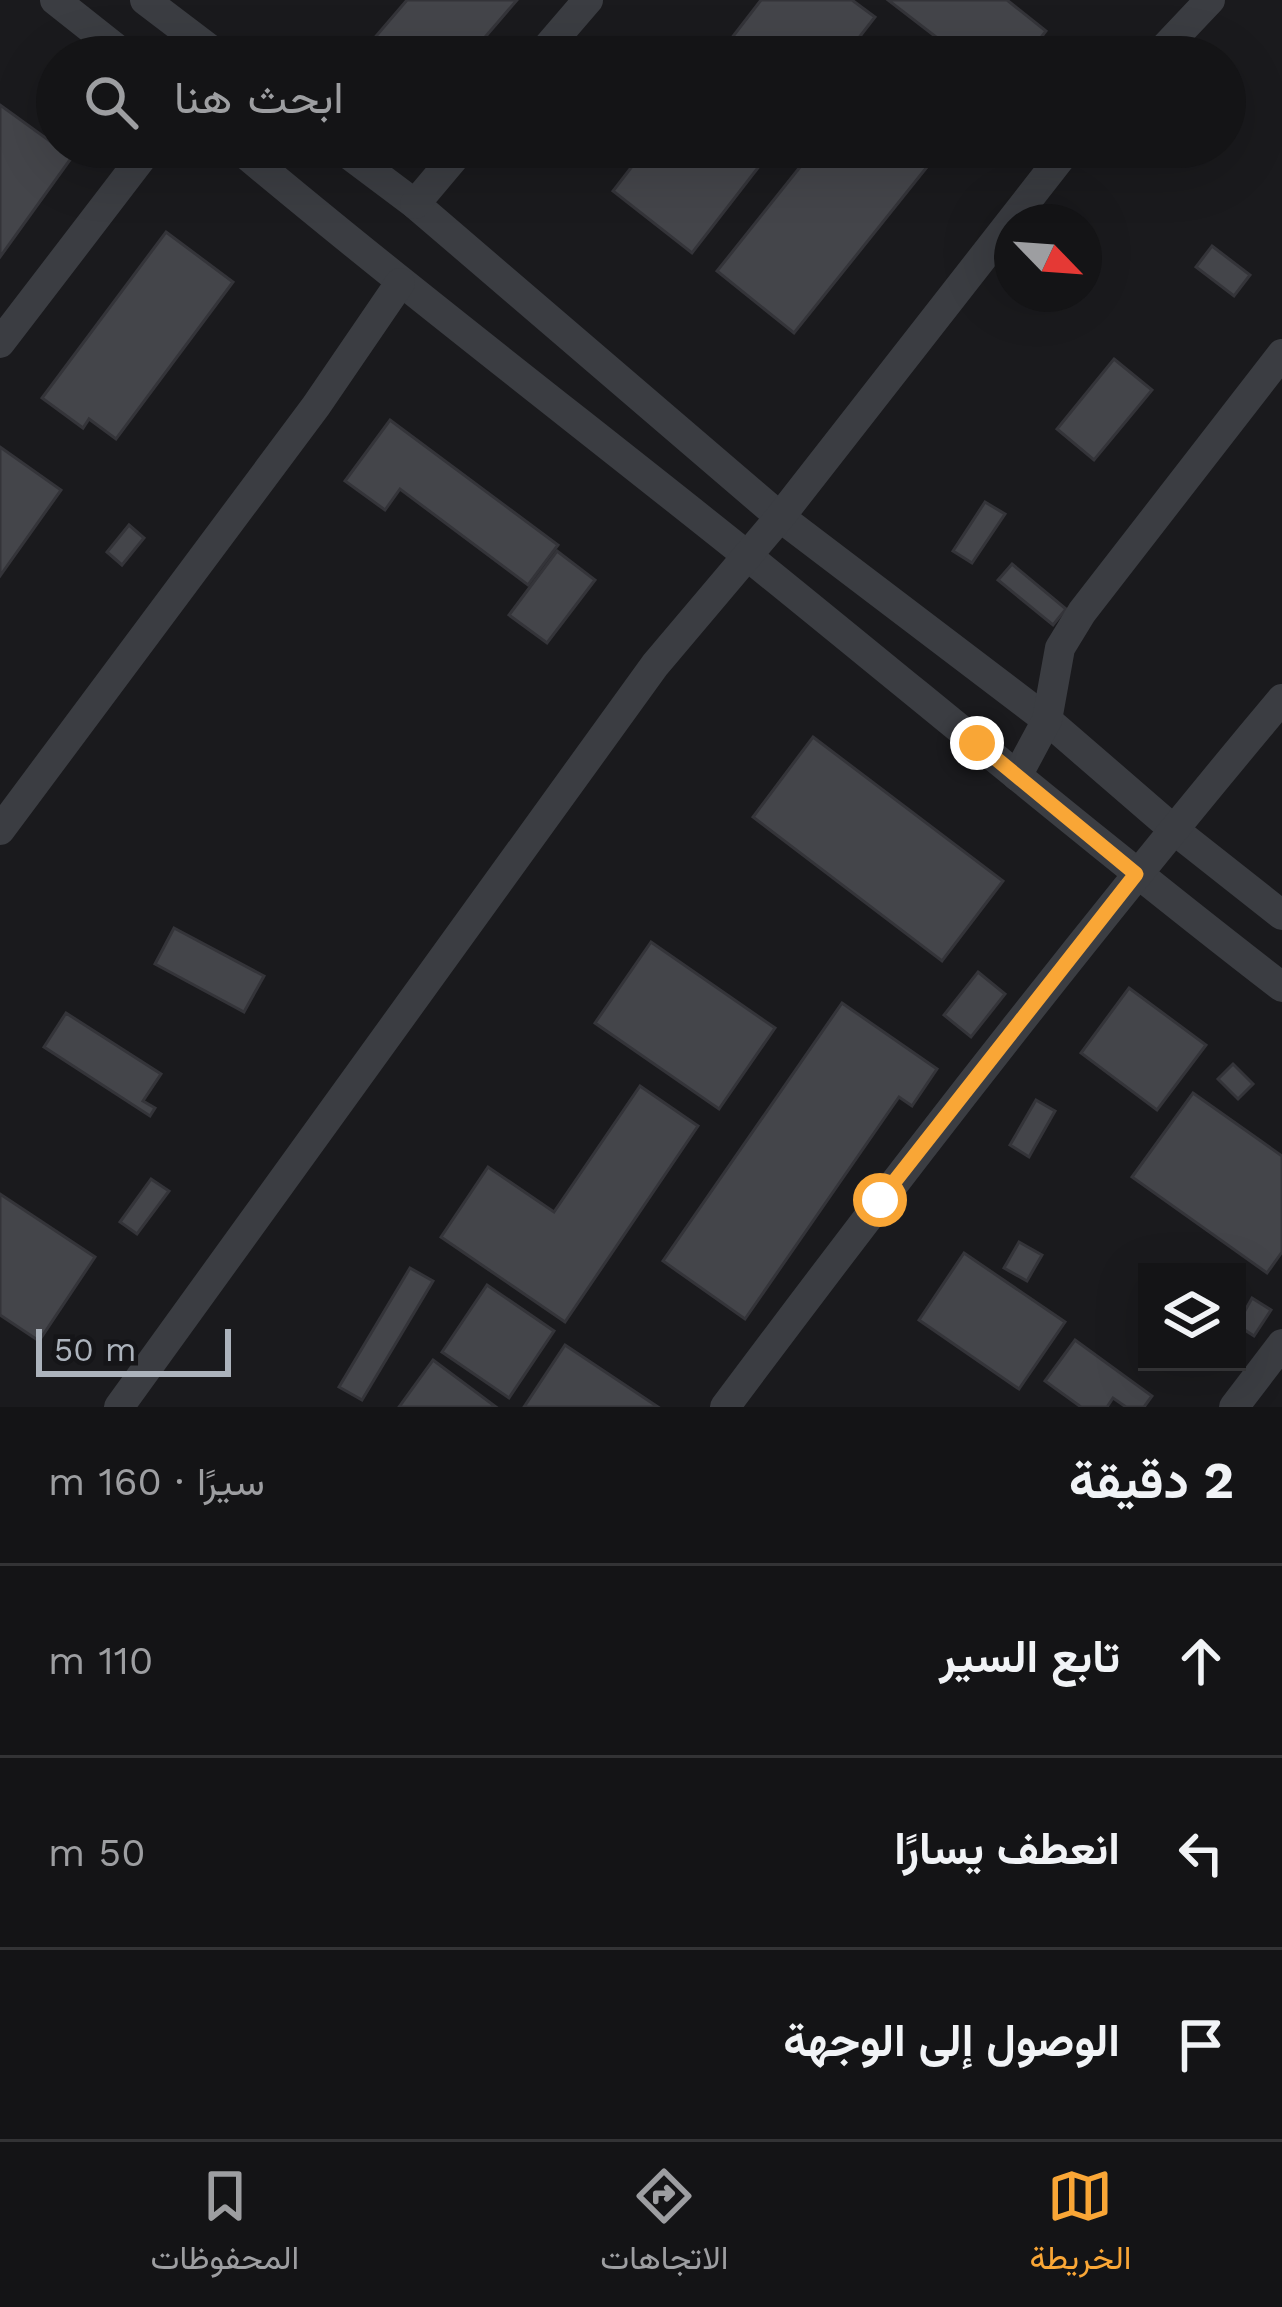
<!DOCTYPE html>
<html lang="ar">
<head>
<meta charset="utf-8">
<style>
  :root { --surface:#141416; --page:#1d1d1f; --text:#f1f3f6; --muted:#9d9ea1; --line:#333335; --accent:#f9a636 }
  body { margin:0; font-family:"Work Sans",Vazirmatn,sans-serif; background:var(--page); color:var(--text); direction:rtl }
  .controls { position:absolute; right:36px; bottom:36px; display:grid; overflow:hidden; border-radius:0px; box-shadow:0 12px 48px #0002 }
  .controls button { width:108px; height:108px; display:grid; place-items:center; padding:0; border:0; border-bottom:3px solid var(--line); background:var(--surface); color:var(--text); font:60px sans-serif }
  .compass { position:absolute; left:994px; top:204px; width:108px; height:108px; border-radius:50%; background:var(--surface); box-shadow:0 12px 48px #0002; rotate:115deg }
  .scale { position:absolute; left:36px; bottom:30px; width:195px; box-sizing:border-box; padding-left:12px; border:6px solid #acb3bc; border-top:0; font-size:33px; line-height:42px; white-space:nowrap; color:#acb3bc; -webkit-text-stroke:9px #151518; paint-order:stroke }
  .stop { position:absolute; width:36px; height:36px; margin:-27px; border:9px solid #f9a636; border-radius:50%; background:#fff }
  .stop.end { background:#f9a636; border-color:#fff; box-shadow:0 3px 12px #0008 }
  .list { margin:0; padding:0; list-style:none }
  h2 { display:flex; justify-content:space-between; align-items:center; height:156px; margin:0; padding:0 48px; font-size:51px }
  h2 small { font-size:39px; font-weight:400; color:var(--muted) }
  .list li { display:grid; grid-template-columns:78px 1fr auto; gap:36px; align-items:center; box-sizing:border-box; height:192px; padding:0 48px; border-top:3px solid var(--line) }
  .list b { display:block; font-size:45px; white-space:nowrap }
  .list em { font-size:39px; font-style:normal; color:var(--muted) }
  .icon { flex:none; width:66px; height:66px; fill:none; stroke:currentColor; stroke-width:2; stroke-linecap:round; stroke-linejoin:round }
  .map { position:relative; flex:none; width:1282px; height:1407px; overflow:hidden; direction:ltr }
  .search { position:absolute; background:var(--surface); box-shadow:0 12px 48px #0002; left:36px; right:36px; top:36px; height:132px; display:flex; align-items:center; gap:30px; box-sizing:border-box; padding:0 42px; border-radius:66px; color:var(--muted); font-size:45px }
  .sheet { height:732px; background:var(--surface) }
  nav { display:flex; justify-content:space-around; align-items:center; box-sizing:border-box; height:168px; border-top:3px solid var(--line); background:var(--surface); font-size:33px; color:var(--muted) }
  nav a { display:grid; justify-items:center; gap:6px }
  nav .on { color:var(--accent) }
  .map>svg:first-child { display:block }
  .building { fill:#44454a; stroke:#343439; stroke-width:3 }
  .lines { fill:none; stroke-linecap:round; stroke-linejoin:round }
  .minor { stroke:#3b3d42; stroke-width:30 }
  .route { stroke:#f9a636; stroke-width:15 }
</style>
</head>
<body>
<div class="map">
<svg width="1282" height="1407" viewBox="0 0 1282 1407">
  <rect width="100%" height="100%" fill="#1a1a1d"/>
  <g class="building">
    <polygon points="407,0 517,0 468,57 389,57 371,42"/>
    <polygon points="761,0 852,0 875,17 844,57 717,57"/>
    <polygon points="888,0 1007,0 1046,31 1026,57 962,57"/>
    <polygon points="0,105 72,157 0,257"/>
    <polygon points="647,147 774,147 692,253 613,191"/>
    <polygon points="816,147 943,147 794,333 717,271"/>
    <polygon points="166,232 233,282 116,439 89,419 83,428 42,398"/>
    <polygon points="1212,246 1250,275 1234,296 1196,267"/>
    <polygon points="1114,359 1152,390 1094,460 1057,429"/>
    <polygon points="390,420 558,545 528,585 400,489 385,510 345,481"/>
    <polygon points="0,447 61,490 0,576"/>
    <polygon points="985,502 1005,514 972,563 953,551"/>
    <polygon points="129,525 144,538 122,565 107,552"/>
    <polygon points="557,551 595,580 547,643 509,615"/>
    <polygon points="1012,564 1066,609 1053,625 998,580"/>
    <polygon points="813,737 1003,881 942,961 753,817"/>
    <polygon points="174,928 264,976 244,1012 155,964"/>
    <polygon points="651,942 775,1028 719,1109 595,1023"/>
    <polygon points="978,972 1005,994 971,1037 944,1015"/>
    <polygon points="1129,988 1206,1045 1157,1110 1081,1053"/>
    <polygon points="842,1003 937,1069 912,1106 899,1097 745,1319 663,1261"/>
    <polygon points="66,1013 161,1074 143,1101 155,1108 150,1116 44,1047"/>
    <polygon points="1233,1064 1253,1084 1238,1099 1218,1079"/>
    <polygon points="640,1086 698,1126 565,1322 441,1237 488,1167 554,1212"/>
    <polygon points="1193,1093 1282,1156 1282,1252 1267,1273 1132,1177"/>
    <polygon points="1036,1100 1055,1111 1029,1157 1010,1145"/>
    <polygon points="151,1179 169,1191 137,1234 120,1222"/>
    <polygon points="0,1194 95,1257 39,1341 0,1315"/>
    <polygon points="1019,1242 1042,1255 1027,1281 1004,1268"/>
    <polygon points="964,1253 1065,1322 1019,1389 919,1320"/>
    <polygon points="410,1268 433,1281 362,1400 339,1387"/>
    <polygon points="487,1285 554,1331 509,1398 442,1352"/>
    <polygon points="1252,1298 1271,1310 1254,1336 1237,1325"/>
    <polygon points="1075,1340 1152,1396 1144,1407 1126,1407 1113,1398 1107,1407 1081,1407 1045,1381"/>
    <polygon points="565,1345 658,1407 524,1407"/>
    <polygon points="433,1360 496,1407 399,1407"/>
  </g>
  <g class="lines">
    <g class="minor">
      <polyline points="55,0 127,57"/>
      <polyline points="145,0 220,57"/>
      <polyline points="539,57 588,0"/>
      <polyline points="1156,57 1210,0"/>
      <path d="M 237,147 C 405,288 579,421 750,558 C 927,701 1102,848 1282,987"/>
      <polyline points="339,147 415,204 780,517 1047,720 1173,829 1282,915"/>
      <polyline points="415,204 463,147"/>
      <polyline points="0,343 150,147"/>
      <polyline points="1017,776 1047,720 1060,648 1082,612 1282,354"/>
      <polyline points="0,830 316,406 400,283"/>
      <polyline points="119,1407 655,665 780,517 1069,147"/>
      <path d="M 725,1407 C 905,1166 1089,929 1282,699"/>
      <polyline points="1234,1407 1282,1344"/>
    </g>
  </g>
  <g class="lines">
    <polyline class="route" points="880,1200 1136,874 977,743"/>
  </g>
</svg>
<div class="controls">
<button><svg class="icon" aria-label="layers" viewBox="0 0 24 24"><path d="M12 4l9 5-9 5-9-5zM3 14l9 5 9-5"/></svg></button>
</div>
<svg class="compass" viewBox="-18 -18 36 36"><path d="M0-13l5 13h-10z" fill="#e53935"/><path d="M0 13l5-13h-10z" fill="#9d9ea1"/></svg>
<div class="scale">50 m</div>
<div class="stop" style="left:880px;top:1200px"></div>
<div class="stop end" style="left:977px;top:743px"></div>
<div class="search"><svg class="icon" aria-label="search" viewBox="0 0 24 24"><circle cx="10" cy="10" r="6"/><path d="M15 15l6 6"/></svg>ابحث هنا</div>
</div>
<section class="sheet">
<h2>2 دقيقة<small>سيرًا · 160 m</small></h2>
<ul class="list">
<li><svg class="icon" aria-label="ahead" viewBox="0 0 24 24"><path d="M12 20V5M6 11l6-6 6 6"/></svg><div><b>تابع السير</b></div><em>110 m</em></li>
<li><svg class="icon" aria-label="left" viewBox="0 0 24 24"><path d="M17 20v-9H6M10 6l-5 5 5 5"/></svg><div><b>انعطف يسارًا</b></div><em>50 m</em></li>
<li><svg class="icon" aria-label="arrive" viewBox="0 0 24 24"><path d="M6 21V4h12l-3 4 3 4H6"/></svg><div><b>الوصول إلى الوجهة</b></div></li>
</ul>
</section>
<nav>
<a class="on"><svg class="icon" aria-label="map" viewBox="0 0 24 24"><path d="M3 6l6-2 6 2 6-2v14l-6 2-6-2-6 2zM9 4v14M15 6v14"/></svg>الخريطة</a>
<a><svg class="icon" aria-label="directions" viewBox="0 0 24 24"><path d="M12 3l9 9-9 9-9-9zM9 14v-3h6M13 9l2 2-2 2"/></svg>الاتجاهات</a>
<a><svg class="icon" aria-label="saved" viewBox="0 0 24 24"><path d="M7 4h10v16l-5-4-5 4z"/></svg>المحفوظات</a>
</nav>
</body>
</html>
